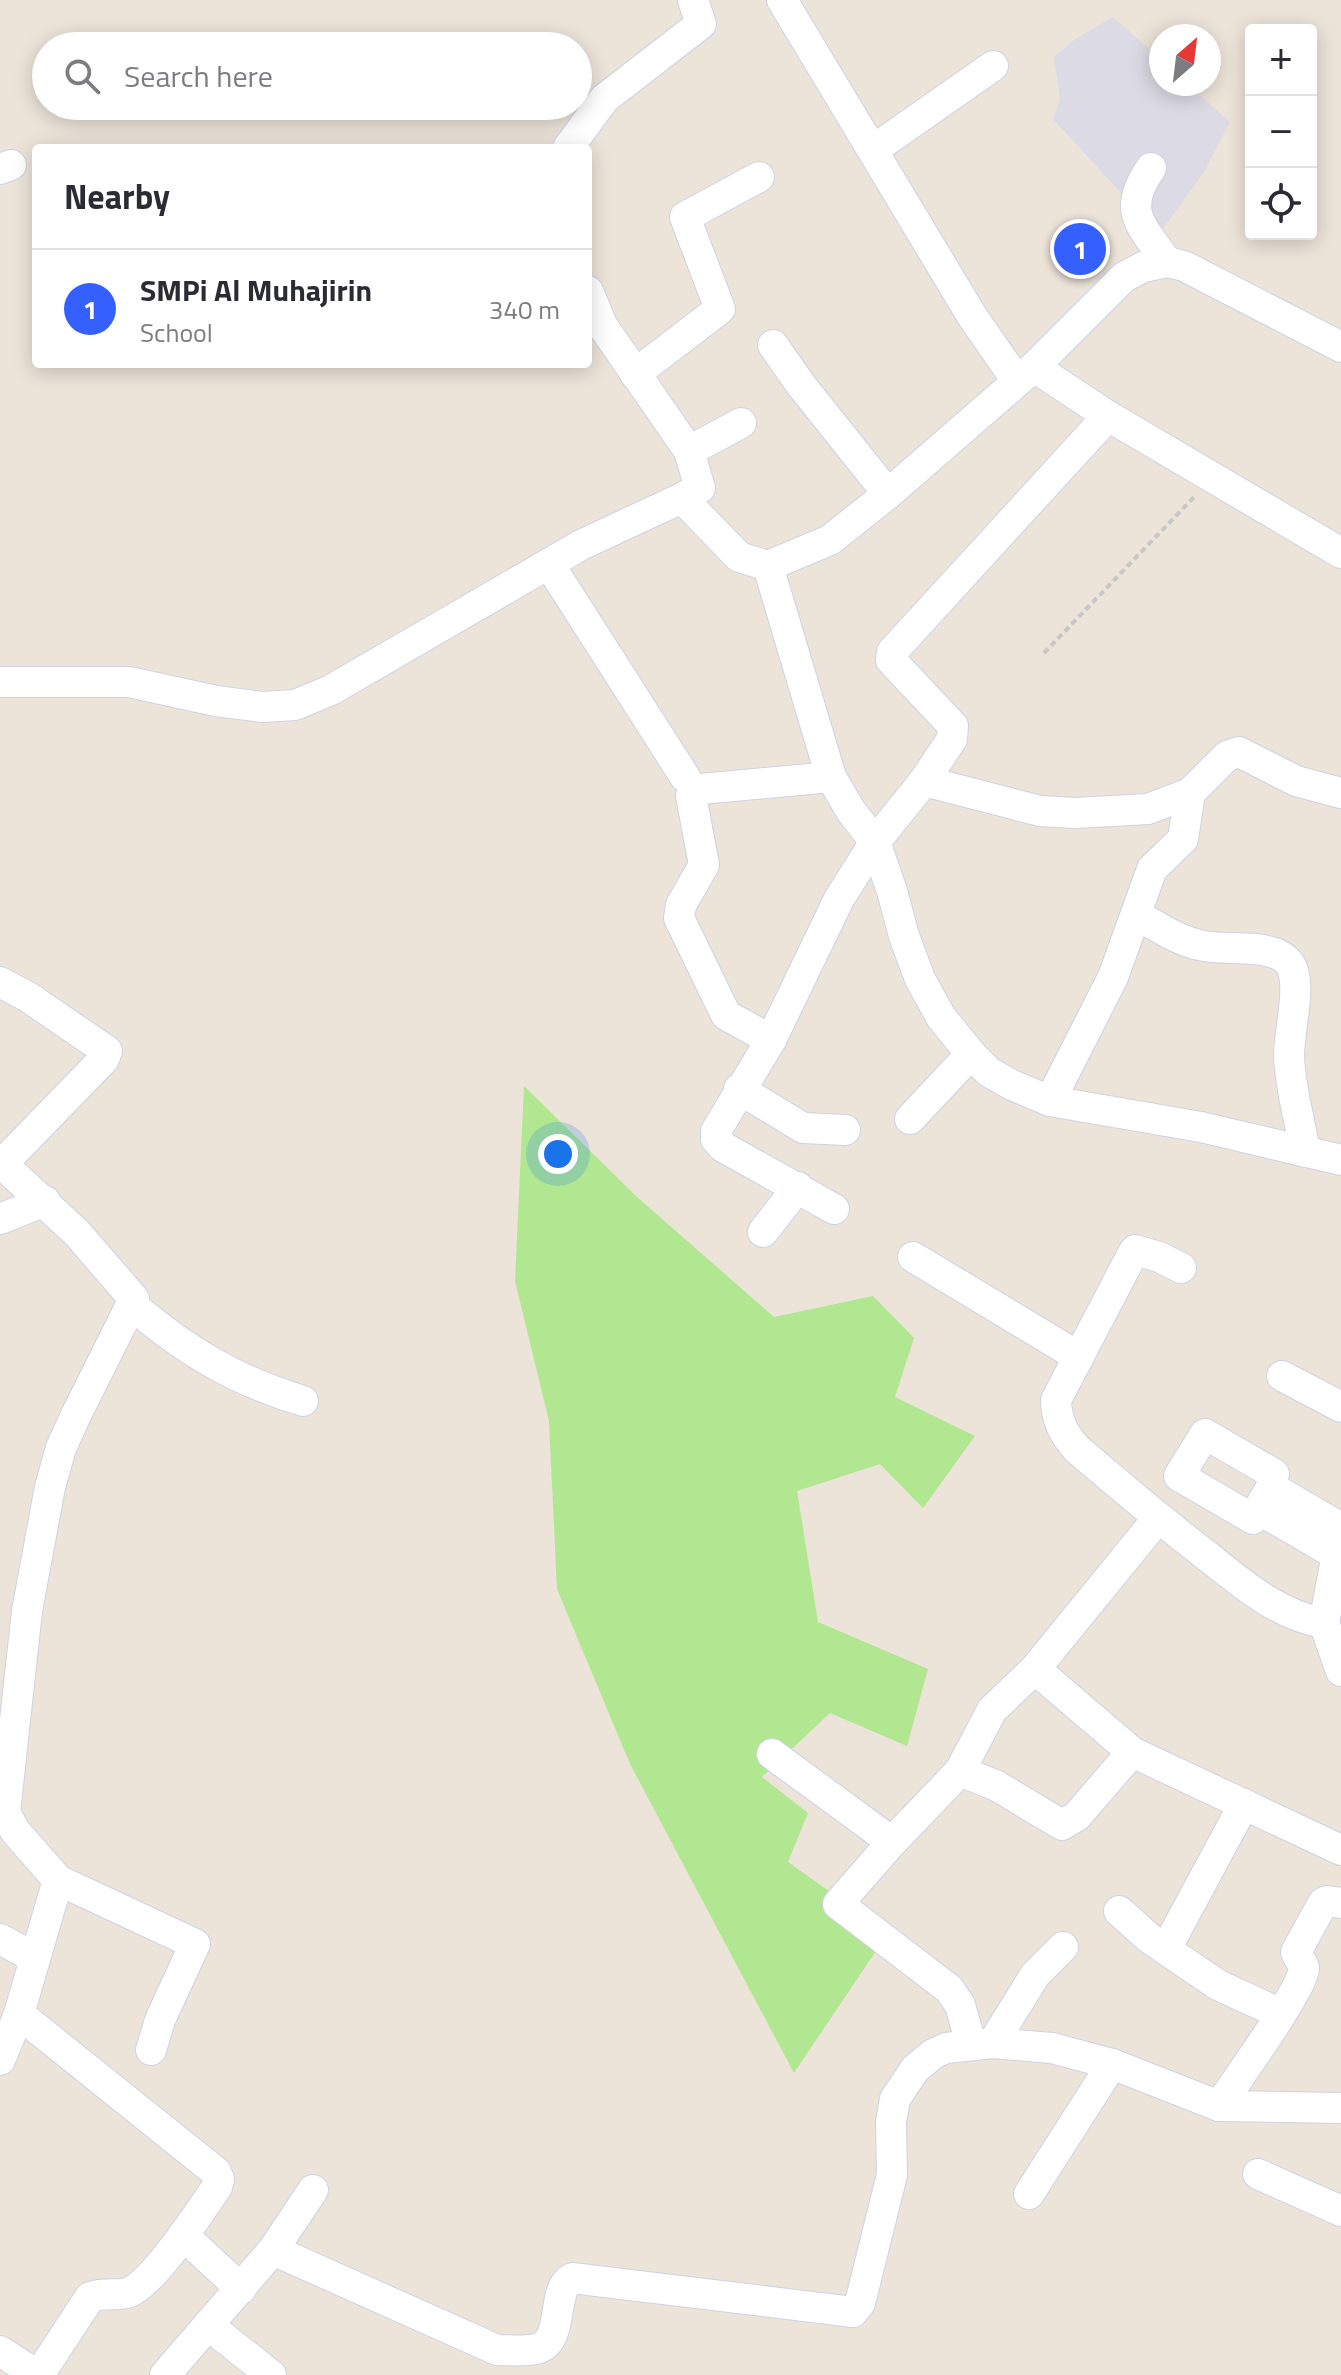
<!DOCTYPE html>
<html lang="en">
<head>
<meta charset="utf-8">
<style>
  :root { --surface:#fff; --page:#f2f2f3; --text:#2b2b33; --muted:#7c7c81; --line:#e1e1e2; --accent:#3360ff }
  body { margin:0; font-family:"Titillium Web",sans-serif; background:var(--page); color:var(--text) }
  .controls { position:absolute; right:24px; top:24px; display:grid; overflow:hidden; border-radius:8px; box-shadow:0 4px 20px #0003 }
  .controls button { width:72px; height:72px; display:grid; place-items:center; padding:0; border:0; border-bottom:2px solid var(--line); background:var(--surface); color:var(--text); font:40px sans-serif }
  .compass { position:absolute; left:1149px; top:24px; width:72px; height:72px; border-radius:50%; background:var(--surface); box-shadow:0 4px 20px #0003; rotate:28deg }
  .you { position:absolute; left:558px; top:1154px; width:28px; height:28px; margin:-20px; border:6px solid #fff; border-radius:50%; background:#1a73e8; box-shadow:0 0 0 12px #1a73e833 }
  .badge { display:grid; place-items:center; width:52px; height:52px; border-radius:50%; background:var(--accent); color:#fff; font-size:26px; font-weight:700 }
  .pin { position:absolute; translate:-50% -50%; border:4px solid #fff; box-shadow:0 2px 8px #0006 }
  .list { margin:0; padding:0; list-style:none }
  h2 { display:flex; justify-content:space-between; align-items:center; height:104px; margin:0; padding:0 32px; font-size:34px }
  h2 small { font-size:26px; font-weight:400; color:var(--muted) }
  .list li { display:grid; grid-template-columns:52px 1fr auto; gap:24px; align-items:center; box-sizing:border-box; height:120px; padding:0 32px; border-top:2px solid var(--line) }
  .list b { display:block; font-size:30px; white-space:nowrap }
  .list p { margin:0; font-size:26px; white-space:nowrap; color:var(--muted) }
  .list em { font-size:26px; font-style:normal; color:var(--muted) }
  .icon { flex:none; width:44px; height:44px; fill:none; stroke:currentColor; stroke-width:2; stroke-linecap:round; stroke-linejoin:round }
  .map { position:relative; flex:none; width:1341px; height:2375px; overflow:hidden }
  .search { position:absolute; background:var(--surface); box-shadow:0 4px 20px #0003; left:32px; top:32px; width:560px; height:88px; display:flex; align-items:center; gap:20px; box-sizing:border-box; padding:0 28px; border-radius:44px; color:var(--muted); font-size:30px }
  .panel { position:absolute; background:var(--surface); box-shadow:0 4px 20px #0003; left:32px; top:144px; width:560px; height:224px; border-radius:8px }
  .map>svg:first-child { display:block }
  .industrial { fill:#dcdae4 }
  .green { fill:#b1e791 }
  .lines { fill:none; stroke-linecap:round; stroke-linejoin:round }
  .minor-casing { stroke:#ced3e3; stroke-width:32 }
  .path { stroke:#c7c7c7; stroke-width:4; stroke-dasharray:6 4; stroke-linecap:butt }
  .minor { stroke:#fff; stroke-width:30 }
</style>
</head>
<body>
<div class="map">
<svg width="1341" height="2375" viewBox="0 0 1341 2375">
  <rect width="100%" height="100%" fill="#ece3d9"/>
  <polygon class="industrial" points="1113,17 1161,60 1161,84 1187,84 1230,122 1204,172 1159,234 1053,119 1060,98 1054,57 1074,40"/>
  <polygon class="green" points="524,1086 637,1197 774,1317 873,1296 914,1338 895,1397 975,1436 923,1508 880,1464 797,1491 818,1622 928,1669 907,1746 830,1713 762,1777 808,1813 788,1862 888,1933 794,2073 630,1764 557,1589 549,1421 515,1281"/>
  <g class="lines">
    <g class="minor-casing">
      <g id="minor">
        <polyline points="782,0 972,316 1017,381"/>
        <polyline points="568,148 604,99 701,24 693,0"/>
        <polyline points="873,150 993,66"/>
        <path d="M 1151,168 C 1121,211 1141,225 1167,262"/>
        <polyline points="0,169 11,165"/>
        <polyline points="588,291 602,325 689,451 700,488 682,498"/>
        <polyline points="773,345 801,385 888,494"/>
        <polyline points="1034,367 1108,416 1341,553"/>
        <polyline points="635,374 720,309 685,217 759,177"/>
        <polyline points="689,451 741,423"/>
        <polyline points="549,564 685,777"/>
        <polyline points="768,566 831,777 851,811 875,842 892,891 904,936 920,979 941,1017 971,1054 989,1072 1012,1085 1050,1101 1201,1127 1341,1160"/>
        <polyline points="0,682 129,682 216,701 263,707 295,705 331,690 581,545 682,498 739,557 768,566 830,540 888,494 1034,367 1124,277 1143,267 1167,262 1184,266 1341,347"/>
        <polyline points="924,781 1040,811 1075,813 1148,809 1190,793 1227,756 1239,752 1296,781 1341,793"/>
        <path d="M 1137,915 C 1158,927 1180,942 1204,946 C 1227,950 1254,945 1277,954 C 1284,957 1291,963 1293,971 C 1300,993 1289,1031 1289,1056 C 1290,1087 1300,1121 1305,1152"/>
        <polyline points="0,982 28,997 107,1051 104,1059 2,1164"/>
        <polyline points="771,1040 726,1015 679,918 681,905 704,865 691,796 700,789 831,777"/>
        <polyline points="739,1089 803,1128 845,1130"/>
        <polyline points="1050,1101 1113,977 1152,869 1183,839 1190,793"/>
        <polyline points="910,1119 971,1054"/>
        <polyline points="0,1162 77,1233 134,1299 76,1415 61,1448 50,1487 27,1611 5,1812 15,1831 58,1880 19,2014 0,2060"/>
        <polyline points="834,1209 723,1147 716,1139 716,1131 771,1040 839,899 875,842 924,781 952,739 953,726 891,660 892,652 1108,416"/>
        <polyline points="0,1219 45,1201"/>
        <polyline points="763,1232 798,1187"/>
        <polyline points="913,1257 1079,1357"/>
        <path d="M 1181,1268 L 1159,1257 L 1135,1250 L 1133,1253 L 1056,1400 C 1056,1420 1064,1435 1077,1449 C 1118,1484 1159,1519 1202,1552 C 1239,1581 1276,1615 1324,1623"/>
        <path d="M 132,1305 C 186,1351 234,1380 303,1401"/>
        <polyline points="1282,1376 1341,1407"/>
        <polygon points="1205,1434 1274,1474 1271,1487 1253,1519 1179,1476"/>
        <polyline points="1271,1487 1341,1528"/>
        <polyline points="1258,1509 1337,1555"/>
        <polyline points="1341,1533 1324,1623 1341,1671"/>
        <polyline points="1035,1669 1132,1752 1341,1850"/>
        <polyline points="772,1754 892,1842 960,1771 997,1786 1062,1825 1077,1816 1132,1752"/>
        <polyline points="960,1771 992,1710 1035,1669 1158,1518"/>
        <polyline points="892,1842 838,1904 949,1989 960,2005 971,2044"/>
        <polyline points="58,1880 195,1944 160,2020 151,2050"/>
        <polyline points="1119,1911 1149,1938 1218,1985 1281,2014"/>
        <polyline points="0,1939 35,1958"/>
        <polyline points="1166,1949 1244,1804"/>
        <path d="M 19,2014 L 216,2172 L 219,2179 L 217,2187 C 200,2211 153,2285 127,2293 C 117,2296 106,2292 90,2297 L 39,2375"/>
        <polyline points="993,2043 1035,1975 1063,1947"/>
        <path d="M 1219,2106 C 1232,2087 1306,1984 1304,1968 C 1303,1962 1297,1957 1296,1952 L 1323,1903 L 1327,1901 L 1341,1903"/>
        <polyline points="1258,2174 1341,2211"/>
        <polyline points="1029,2194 1112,2064"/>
        <polyline points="183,2235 241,2289"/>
        <polyline points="273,2250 313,2190"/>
        <polyline points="208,2325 271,2375"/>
        <polyline points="0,2351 37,2375"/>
        <path d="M 165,2375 L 273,2250 L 497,2350 C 509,2350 524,2352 536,2349 C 566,2342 550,2290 572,2278 L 853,2312 L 860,2303 L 892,2175 L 891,2122 L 895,2099 L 915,2069 L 933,2054 L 946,2048 L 993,2043 L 1052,2048 L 1112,2064 L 1219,2106 L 1341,2108"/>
      </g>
    </g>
    <polyline class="path" points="1044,653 1195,496"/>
    <use href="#minor" class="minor"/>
  </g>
</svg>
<div class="controls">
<button>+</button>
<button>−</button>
<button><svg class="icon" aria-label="locate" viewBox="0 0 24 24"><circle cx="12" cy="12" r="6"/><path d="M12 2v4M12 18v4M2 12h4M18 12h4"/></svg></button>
</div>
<svg class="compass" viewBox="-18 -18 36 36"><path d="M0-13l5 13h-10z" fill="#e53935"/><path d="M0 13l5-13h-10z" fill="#7c7c81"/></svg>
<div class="you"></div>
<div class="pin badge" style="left:1080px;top:249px">1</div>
<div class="search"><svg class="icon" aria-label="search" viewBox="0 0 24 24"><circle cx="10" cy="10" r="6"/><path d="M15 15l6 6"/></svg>Search here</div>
<section class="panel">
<h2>Nearby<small></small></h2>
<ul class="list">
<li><span class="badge">1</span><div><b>SMPi Al Muhajirin</b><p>School</p></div><em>340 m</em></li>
</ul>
</section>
</div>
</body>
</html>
